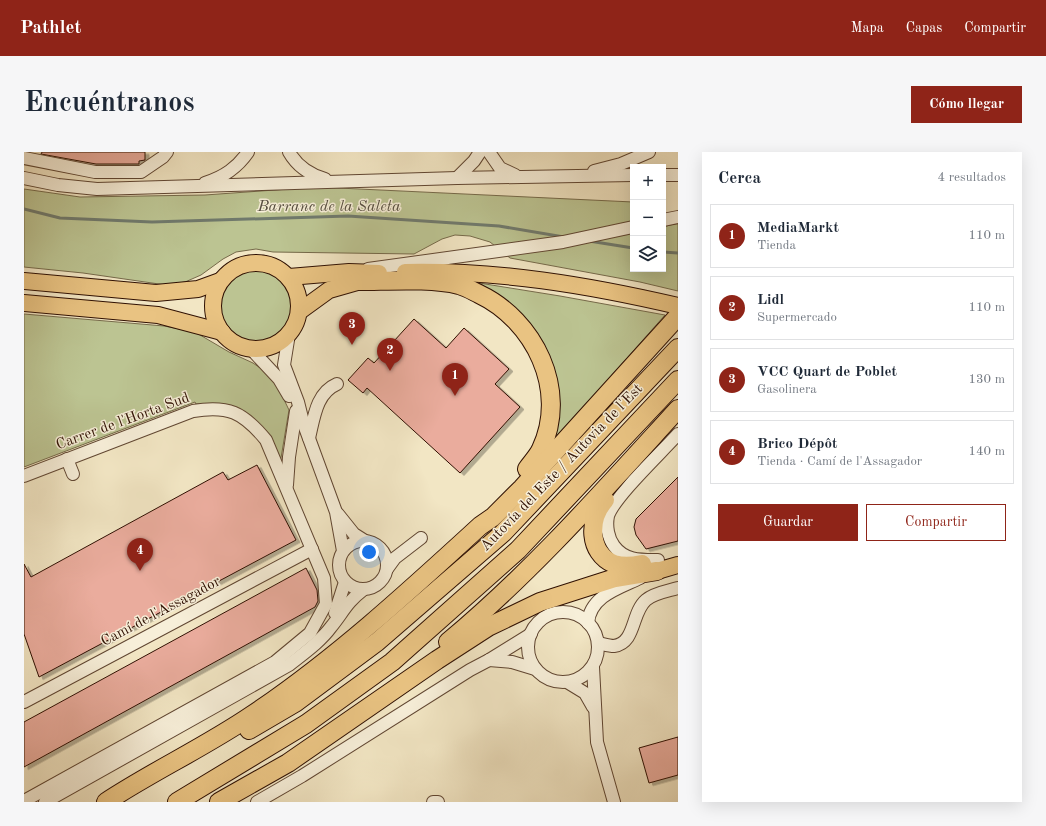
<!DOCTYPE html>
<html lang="es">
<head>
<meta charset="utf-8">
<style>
  :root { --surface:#fff; --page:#f6f6f7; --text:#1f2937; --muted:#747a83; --line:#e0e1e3; --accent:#8f2418 }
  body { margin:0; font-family:"Old Standard TT",serif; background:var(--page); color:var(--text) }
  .controls { position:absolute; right:12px; top:12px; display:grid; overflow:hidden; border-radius:0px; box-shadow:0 4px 16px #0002 }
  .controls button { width:36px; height:36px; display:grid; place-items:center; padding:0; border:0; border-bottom:1px solid var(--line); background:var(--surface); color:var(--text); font:20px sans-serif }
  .you { position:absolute; left:345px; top:400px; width:14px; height:14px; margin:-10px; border:3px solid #fff; border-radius:50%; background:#1a73e8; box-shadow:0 0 0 6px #1a73e833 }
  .badge { display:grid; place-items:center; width:26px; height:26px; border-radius:50%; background:var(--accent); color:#fff; font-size:13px; font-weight:700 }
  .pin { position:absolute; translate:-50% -33px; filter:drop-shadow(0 1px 2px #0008) }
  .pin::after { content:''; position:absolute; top:21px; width:14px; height:12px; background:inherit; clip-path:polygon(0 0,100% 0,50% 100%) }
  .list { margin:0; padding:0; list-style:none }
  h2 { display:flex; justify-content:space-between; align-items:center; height:52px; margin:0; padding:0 16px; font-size:17px }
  h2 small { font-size:13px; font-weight:400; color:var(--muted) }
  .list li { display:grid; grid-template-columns:26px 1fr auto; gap:12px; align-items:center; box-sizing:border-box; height:64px; margin:0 8px 8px; padding:0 8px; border:1px solid var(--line); border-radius:0px }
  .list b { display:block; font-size:15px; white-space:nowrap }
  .list p { margin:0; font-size:13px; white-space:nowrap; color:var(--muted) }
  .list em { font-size:13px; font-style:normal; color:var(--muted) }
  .actions { display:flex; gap:8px; padding:12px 16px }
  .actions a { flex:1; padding:9px 0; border:1px solid var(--accent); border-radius:0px; text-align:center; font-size:14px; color:var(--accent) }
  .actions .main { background:var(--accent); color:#fff }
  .icon { flex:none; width:22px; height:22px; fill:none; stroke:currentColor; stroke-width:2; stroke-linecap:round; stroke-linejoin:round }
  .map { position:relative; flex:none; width:654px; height:650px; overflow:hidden; border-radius:0px }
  header { display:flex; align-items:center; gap:24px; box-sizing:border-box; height:56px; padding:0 20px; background:var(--accent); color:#fff }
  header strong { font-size:19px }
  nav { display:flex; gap:22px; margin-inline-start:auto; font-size:14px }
  .intro { display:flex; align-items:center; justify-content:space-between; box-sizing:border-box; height:96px; padding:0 24px }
  h1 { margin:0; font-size:28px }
  .button { padding:10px 18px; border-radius:0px; background:var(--accent); color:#fff; font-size:14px; font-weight:700 }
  main { display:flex; gap:24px; padding:0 24px }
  aside { flex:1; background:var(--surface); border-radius:0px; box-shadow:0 4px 16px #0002 }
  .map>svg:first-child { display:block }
  .green { fill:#bcc492; stroke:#766a4a }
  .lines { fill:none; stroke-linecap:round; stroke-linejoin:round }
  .stream { stroke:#707a6d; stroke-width:3 }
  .building { fill:#eaac9d; stroke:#2f1002; filter:url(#shadow) }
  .minor-casing { stroke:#604632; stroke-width:14 }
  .major-casing { stroke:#2f1002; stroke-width:18 }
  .highway-casing { stroke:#2f1002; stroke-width:20 }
  .minor { stroke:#f7efd9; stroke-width:12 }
  .major { stroke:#e9c382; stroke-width:16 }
  .highway { stroke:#e9c382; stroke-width:18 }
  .labels { text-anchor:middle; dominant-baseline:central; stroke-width:3; stroke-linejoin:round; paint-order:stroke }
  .street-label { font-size:15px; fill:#2f1002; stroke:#f7efd9 }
  .water-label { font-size:16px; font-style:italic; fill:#554e40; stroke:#f7efd9 }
</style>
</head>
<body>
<header>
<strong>Pathlet</strong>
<nav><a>Mapa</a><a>Capas</a><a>Compartir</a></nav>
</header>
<div class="intro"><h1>Encuéntranos</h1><a class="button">Cómo llegar</a></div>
<main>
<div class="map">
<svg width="654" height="650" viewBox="0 0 654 650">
  <defs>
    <filter id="shadow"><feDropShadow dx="4" dy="2.5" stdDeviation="0" flood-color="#0004"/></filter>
  </defs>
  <rect width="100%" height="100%" fill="#f2e6c4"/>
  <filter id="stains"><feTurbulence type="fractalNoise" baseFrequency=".005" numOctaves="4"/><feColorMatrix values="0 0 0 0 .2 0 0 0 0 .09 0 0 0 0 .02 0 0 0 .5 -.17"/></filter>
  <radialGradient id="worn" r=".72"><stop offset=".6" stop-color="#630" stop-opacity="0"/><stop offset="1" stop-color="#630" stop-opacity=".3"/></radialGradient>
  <g class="green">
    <polygon points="293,35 609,50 609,117 639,117 639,75 654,71 654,139 616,130 486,106 466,90 446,84 431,83 418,87 390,102 249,100 232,97 212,100 199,107 177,123 161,130 142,133 59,121 0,115 0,37 56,45 181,43"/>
    <circle cx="232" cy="154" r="36"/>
    <polygon points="455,131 536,144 641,163 527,292 528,273 496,161 471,141"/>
    <path d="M 0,162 L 140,174 L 171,180 L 205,200 L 229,211 L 242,220 L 253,233 L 265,258 L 256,312 C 252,302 248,290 242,281 C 227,257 198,251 172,252 L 171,250 L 0,315 Z"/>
  </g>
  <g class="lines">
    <g class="stream">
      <polyline points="0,57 36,66 128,70 324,64 475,74 540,85"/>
      <polyline points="565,89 609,96"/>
      <polyline points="639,100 654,101"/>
    </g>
  </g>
  <g class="building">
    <polygon points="18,0 121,0 121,8 115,9 115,12 72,12 17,2"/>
    <polygon points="390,167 422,196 440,176 485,217 471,232 496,255 436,321 343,236 339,241 324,228 344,206 350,211"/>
    <polygon points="233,313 272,388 15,525 0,482 0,412 7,425 199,320 204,328"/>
    <polygon points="654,325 654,389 622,397 612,383 610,375 612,367"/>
    <polygon points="282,416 293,438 294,449 291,455 0,615 0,570"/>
    <polygon points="654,585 654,623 625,631 615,596"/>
  </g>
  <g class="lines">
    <g class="minor-casing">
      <g id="minor">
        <path d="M 265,0 C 273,14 287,23 301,27"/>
        <polyline points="465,0 476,16 491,23"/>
        <polyline points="0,6 71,20 117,20 139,5 143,0"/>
        <polyline points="570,19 597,12 625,0"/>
        <polyline points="639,23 654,23"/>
        <polyline points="0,26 34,33 73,37 433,26 609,23"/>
        <polyline points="433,26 450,9 456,0"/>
        <path d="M 181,31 C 200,25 213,16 224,0"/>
        <polyline points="639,68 654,65"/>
        <polyline points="344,117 539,90 609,75"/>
        <polyline points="265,182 260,213 274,250 279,270 312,360 319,399"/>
        <polyline points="227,197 255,227 265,244"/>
        <path d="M 285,286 C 290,266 292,241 313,232"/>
        <polyline points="43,307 49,322"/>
        <path d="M 0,324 L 169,259 C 204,253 219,260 242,288 L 300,426 L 302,452 L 286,481 L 251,510 L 0,649"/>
        <polyline points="263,333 265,305 272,259"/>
        <polyline points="314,362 330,382 341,389"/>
        <circle cx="339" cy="413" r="24"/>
        <path d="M 634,408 C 617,408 601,409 590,394 C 584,386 582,374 584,364 C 590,345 639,299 654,282"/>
        <polyline points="363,417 371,406 397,386"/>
        <circle cx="539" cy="495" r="35"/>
        <polyline points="311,461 321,430"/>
        <path d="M 564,471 C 566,444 595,436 616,426"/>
        <path d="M 574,491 C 579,492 585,494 590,494 C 612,491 607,461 622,448 C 630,441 644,439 654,436"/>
        <polyline points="465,508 488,510 511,517"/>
        <polyline points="569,515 573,590 590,650"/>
        <polyline points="543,530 561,541 569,555"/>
        <polyline points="0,550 288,397"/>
        <path d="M 21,650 L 265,513 C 280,501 296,490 307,475 C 320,459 322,451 340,437"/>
        <polyline points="233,650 278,624 446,518 465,508 507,482"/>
        <polyline points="409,650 414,650"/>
      </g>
    </g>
    <g class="major-casing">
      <g id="major">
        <circle cx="232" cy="154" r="43"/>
        <path d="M 381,120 C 473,118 564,133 654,154"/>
        <polyline points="265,125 325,120 355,121"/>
        <polyline points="0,129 132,141 174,137 196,129"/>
        <polyline points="0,151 134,163 198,180"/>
        <polyline points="276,159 305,138 347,126"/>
        <polyline points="633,419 654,413"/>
      </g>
    </g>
    <g class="highway-casing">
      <g id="highway">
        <path d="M 335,129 C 365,129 407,126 435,133 C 442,135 449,139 455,142 C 510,168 545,238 517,297 C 514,304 507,311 503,317"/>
        <path d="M 581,348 C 564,367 564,401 590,412 C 599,415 609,414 618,412"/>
        <path d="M 424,490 C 508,420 580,338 654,257"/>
        <polyline points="225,578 271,551 353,490 479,381 654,196"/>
        <path d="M 82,650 C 129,619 181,595 228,563 C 310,508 383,441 456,374 L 469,365 L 498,336 L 654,164"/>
        <polyline points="153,650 282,572 368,510 494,398 654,228"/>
        <polyline points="195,650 264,611 413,508 464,475 516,450 591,426 633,419"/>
      </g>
    </g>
    <use href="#minor" class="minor"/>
    <use href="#major" class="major"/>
    <use href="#highway" class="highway"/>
  </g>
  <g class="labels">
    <g class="street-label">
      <text transform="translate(99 270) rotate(-20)">Carrer de l'Horta Sud</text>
      <text transform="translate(538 316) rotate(-46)">Autovía del Este / Autovia de l'Est</text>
      <text transform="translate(137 460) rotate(-28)">Camí de l'Assagador</text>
    </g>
    <g class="water-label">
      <text x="305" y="55">Barranc de la Saleta</text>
    </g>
  </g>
  <rect width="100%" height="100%" filter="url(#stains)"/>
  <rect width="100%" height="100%" fill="url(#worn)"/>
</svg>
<div class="controls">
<button>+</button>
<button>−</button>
<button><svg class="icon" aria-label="layers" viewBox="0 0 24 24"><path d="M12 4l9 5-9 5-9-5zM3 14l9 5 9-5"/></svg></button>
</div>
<div class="you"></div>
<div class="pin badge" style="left:431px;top:244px">1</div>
<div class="pin badge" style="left:366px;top:219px">2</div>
<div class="pin badge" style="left:328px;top:193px">3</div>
<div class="pin badge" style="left:116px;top:419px">4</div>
</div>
<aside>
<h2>Cerca<small>4 resultados</small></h2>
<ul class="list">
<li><span class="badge">1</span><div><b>MediaMarkt</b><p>Tienda</p></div><em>110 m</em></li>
<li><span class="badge">2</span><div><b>Lidl</b><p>Supermercado</p></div><em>110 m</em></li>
<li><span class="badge">3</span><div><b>VCC Quart de Poblet</b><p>Gasolinera</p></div><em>130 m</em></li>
<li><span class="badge">4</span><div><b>Brico Dépôt</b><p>Tienda · Camí de l'Assagador</p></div><em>140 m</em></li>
</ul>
<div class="actions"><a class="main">Guardar</a><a>Compartir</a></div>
</aside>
</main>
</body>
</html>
